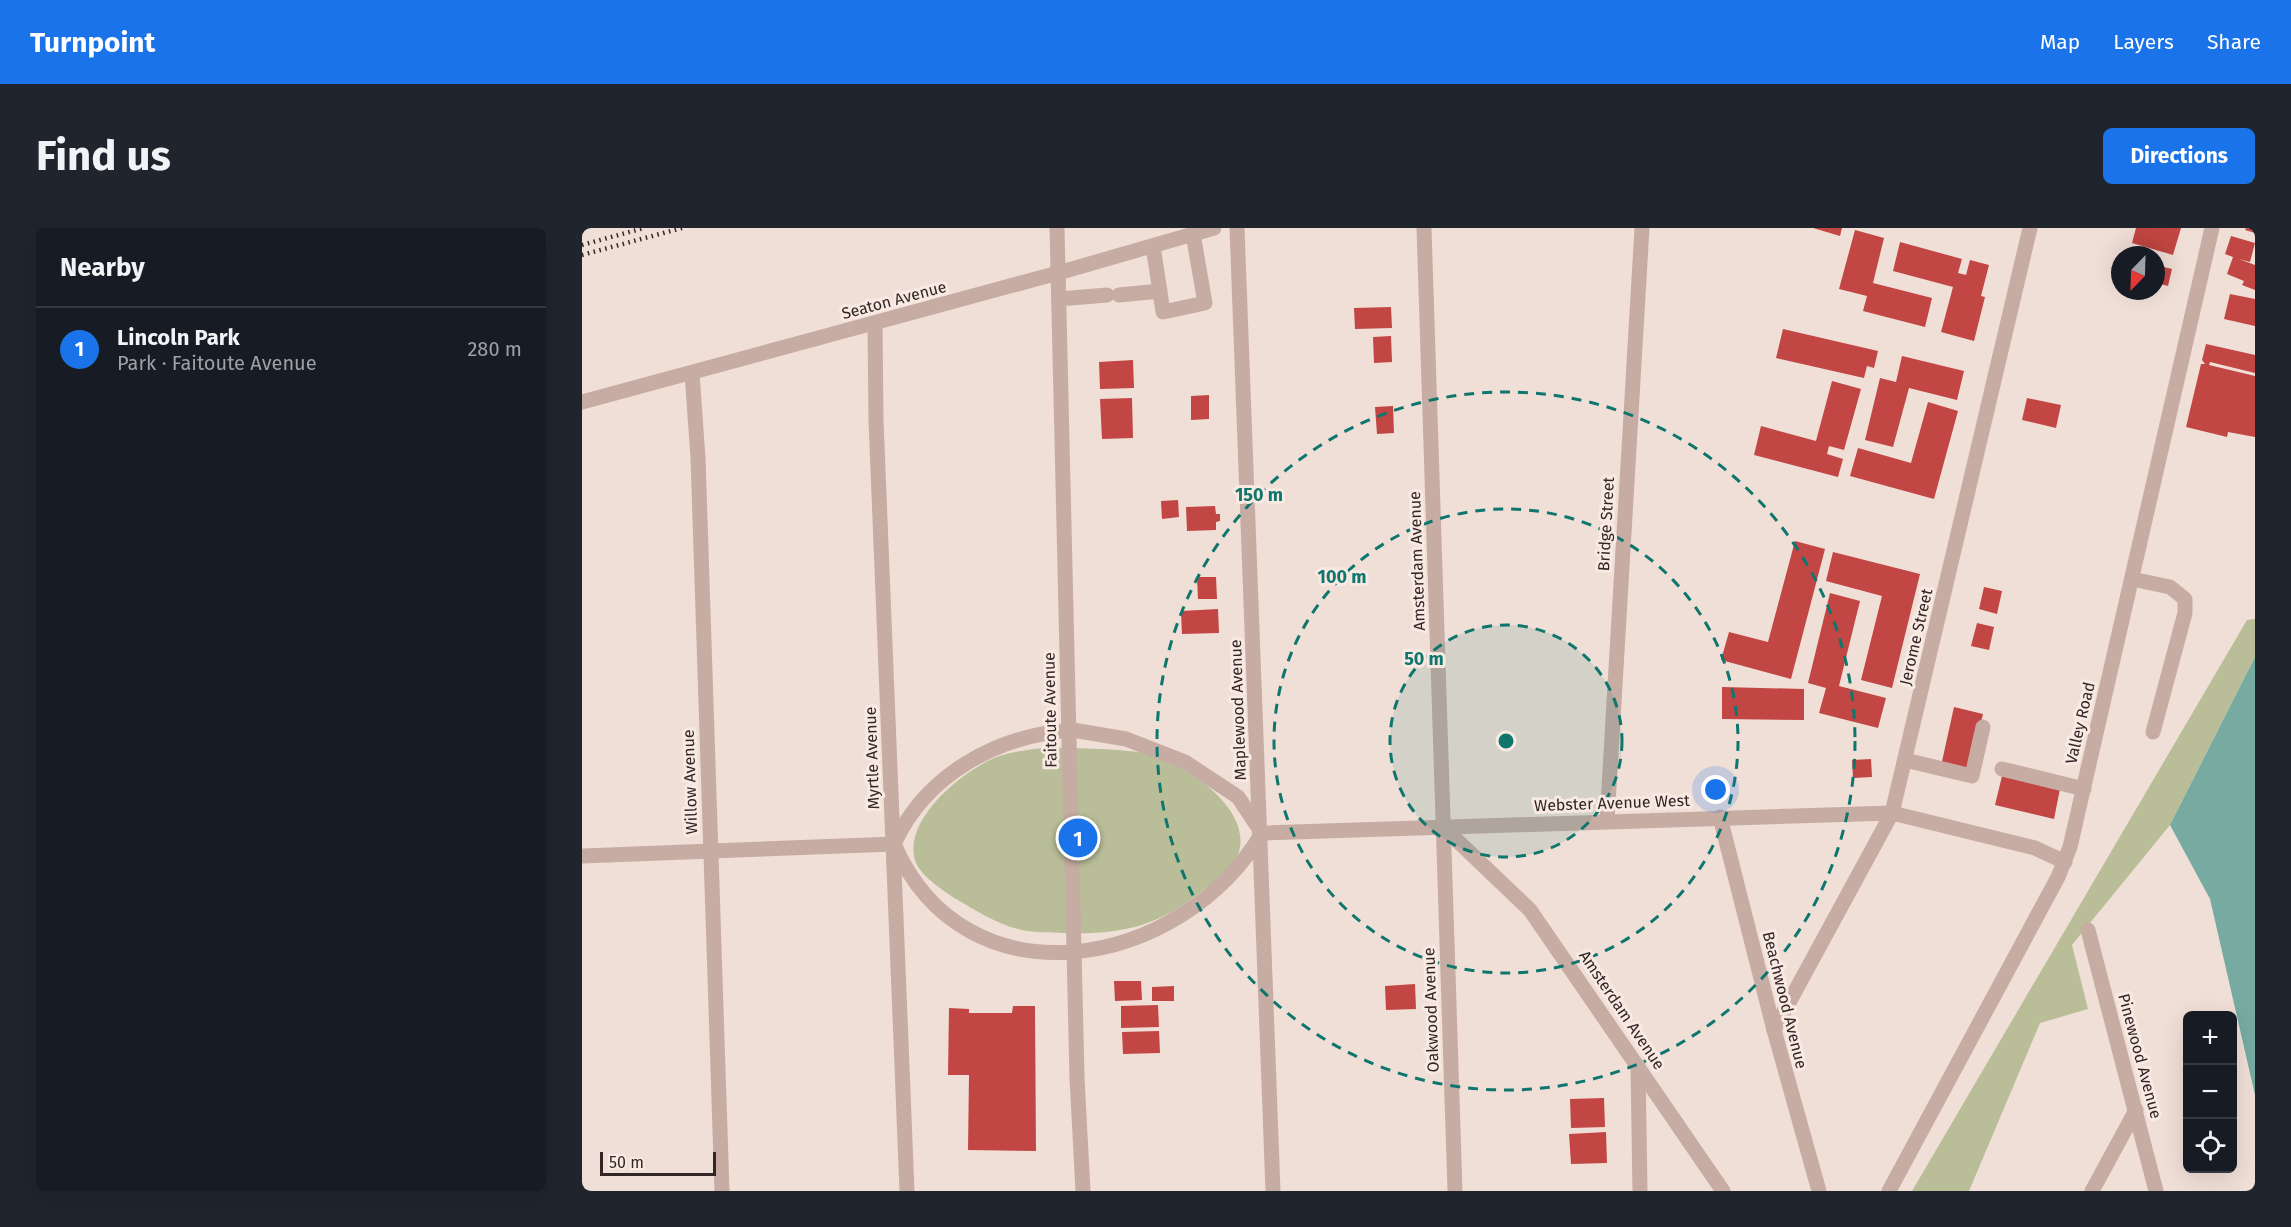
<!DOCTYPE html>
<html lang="en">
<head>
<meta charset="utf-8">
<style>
  :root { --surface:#171b24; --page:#20242c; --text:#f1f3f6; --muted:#9ea1a6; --line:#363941; --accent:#1a73e8 }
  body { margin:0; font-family:"Fira Sans",sans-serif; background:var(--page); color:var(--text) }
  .controls { position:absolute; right:18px; bottom:18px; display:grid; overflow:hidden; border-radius:9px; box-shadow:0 6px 24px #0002 }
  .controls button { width:54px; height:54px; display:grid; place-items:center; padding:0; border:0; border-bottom:2px solid var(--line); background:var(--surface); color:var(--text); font:30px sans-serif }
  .compass { position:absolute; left:1529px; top:18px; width:54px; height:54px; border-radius:50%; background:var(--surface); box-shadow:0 6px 24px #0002; rotate:203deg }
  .scale { position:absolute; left:18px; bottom:15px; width:116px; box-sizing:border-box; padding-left:6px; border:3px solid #322625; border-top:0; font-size:16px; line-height:21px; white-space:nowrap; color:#322625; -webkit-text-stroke:4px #f8e9e3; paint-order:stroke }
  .you { position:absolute; left:1134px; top:562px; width:21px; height:21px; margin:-15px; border:4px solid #fff; border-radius:50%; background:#1a73e8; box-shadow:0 0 0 9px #1a73e833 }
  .badge { display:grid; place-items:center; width:39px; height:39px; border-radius:50%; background:var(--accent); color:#fff; font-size:20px; font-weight:700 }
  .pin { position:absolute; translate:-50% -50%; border:3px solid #fff; box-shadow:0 2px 6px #0006 }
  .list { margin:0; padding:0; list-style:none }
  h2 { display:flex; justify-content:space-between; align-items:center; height:78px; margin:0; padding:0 24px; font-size:26px }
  h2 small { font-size:20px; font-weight:400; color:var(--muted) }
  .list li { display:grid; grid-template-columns:39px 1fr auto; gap:18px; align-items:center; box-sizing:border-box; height:84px; padding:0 24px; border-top:2px solid var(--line) }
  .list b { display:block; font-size:22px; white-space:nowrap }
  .list p { margin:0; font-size:20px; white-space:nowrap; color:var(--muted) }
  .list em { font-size:20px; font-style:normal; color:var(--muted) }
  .icon { flex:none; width:33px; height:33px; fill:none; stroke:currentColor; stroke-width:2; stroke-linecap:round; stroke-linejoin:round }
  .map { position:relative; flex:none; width:1673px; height:963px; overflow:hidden; border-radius:9px }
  header { display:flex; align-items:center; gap:36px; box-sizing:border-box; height:84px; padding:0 30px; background:var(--accent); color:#fff }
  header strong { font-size:28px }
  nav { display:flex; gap:33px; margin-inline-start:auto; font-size:21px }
  .intro { display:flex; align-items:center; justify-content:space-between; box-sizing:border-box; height:144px; padding:0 36px }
  h1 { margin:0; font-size:42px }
  .button { padding:15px 27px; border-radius:9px; background:var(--accent); color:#fff; font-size:21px; font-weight:700 }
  main { display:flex; gap:36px; padding:0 36px }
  aside { flex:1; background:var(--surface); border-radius:9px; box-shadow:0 6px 24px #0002 }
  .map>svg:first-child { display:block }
  .green { fill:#b9be98 }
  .water { fill:#77aba2 }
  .building { fill:#c24643 }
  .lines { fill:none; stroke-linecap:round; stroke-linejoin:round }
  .minor { stroke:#c7aca4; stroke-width:15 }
  .rail { stroke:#322625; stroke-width:4.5; stroke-dasharray:1.5 4.5; stroke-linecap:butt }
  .ring { fill:none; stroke:#0f766e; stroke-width:3; stroke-dasharray:10 8 }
  .labels { text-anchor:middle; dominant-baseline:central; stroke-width:6; stroke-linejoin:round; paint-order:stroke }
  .street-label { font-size:16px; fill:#322625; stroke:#f8e9e3 }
  .centre { fill:#0f766e; stroke:#f8e9e3; stroke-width:3 }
  .ring-label { font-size:18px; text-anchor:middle; font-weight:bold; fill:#0f766e; stroke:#f8e9e3; stroke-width:6; stroke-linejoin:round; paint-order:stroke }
</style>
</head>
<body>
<header>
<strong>Turnpoint</strong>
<nav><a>Map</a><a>Layers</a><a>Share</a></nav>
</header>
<div class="intro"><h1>Find us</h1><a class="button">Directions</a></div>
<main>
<aside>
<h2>Nearby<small></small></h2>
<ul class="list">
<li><span class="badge">1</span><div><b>Lincoln Park</b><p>Park · Faitoute Avenue</p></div><em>280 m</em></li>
</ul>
</aside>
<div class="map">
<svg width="1673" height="963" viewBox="0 0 1673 963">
  <rect width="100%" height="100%" fill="#f0dfd7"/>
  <g class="green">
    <polygon points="1673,391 1673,429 1588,597 1490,717 1506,781 1458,795 1387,963 1330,963 1665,392"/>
    <path d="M 466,519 C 492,521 542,520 566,526 C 605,537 683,587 651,637 C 645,647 629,655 620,663 C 576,699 537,707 481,705 C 467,704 453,705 440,702 C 416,697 395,683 374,671 C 362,663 340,649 334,635 C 318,593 380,544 412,530 C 428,523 449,522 466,519 Z"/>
  </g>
  <polygon class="water" points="1673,429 1673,867 1628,671 1588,597"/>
  <g class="building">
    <polygon points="1231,0 1260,0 1258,8"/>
    <polygon points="1554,0 1599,0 1591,27 1550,15"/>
    <polygon points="1664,0 1673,0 1673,5 1663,2"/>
    <polygon points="1273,2 1302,10 1291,55 1350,70 1343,99 1281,83 1285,68 1257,61"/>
    <polygon points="1649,8 1673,15 1668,34 1657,31 1673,37 1673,62 1660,57 1662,53 1645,46 1651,29 1643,26"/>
    <polygon points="1318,14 1380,31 1376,45 1384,47 1388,32 1407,37 1399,68 1403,69 1392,113 1359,104 1371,59 1311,43"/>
    <polygon points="1574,37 1590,41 1586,58 1574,55"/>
    <polygon points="1648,66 1673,71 1673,98 1642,91"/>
    <polygon points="809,79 810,100 773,101 772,80"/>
    <polygon points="1201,101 1296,123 1292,140 1285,138 1282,150 1194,130"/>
    <polygon points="809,108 810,134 792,135 791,109"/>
    <polygon points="1624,116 1673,127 1673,145 1628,134 1627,137 1673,148 1673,209 1646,204 1645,209 1604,199 1619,136 1623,136 1620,132"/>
    <polygon points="1320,128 1382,143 1375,172 1327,160 1311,219 1283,212 1298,150 1314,154"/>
    <polygon points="551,132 552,160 518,161 517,134"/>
    <polygon points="1250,153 1279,161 1262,222 1247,218 1245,226 1261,231 1256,249 1172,227 1179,198 1234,213"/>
    <polygon points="627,167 627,191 609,192 609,168"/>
    <polygon points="550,170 551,210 520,211 518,171"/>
    <polygon points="1445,170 1479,177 1474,200 1440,192"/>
    <polygon points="1346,174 1376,183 1352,271 1268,248 1276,220 1329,235"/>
    <polygon points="811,178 812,205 795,206 793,179"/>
    <polygon points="596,272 597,289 580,291 579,273"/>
    <polygon points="633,278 634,286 638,286 638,293 634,294 634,302 605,303 604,279"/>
    <polygon points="1213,313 1243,321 1209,451 1139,432 1147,404 1186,414"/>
    <polygon points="1251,324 1338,346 1310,460 1279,452 1300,368 1244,353"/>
    <polygon points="615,349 634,349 635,371 616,371"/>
    <polygon points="1402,359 1420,363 1415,386 1397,381"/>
    <polygon points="1248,365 1278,373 1257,458 1304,470 1296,500 1237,485 1244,460 1226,455"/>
    <polygon points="636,381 637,405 600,406 599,383"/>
    <polygon points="1395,395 1412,399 1407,422 1389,418"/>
    <polygon points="1140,459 1222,461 1222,492 1140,491"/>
    <polygon points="1372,479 1401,486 1387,545 1359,538"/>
    <polygon points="1289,531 1290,549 1271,550 1270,532"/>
    <polygon points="1420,548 1478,561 1472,591 1413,577"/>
    <polygon points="532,753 559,753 560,772 533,773"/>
    <polygon points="833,756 834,781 804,782 803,758"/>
    <polygon points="592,758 592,773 570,773 570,759"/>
    <polygon points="576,777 577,799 539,800 539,778"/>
    <polygon points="431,778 453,778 454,923 386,922 387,847 366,847 367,780 387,781 387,785 430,785"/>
    <polygon points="577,803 578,825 541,826 540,804"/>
    <polygon points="1022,870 1023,899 989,900 988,871"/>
    <polygon points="1024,904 1025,935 989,936 987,906"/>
  </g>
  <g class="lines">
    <g class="minor">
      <polyline points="475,0 495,850 501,963"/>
      <polyline points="655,0 691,963"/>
      <polyline points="842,0 873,963"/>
      <polyline points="571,18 581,84 623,75 611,6"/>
      <polyline points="537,67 578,63"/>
      <polyline points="477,71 525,67"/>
      <polyline points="293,95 294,192 325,963"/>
      <polyline points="110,145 116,230 140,963"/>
      <polyline points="0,174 476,45 632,0"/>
      <polyline points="1550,351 1588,359 1603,371 1603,385 1571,504"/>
      <path d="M 491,502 L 544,511 L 603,534 L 656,569 L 680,605 C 600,741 384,782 312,616 C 344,546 416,507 491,502 Z"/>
      <polyline points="1323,532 1390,548 1401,499"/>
      <polyline points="1420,541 1502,561"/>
      <polyline points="1138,589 1192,802 1237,963"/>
      <polyline points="1025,593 1060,0"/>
      <polyline points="861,599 948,682 1141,963"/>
      <polyline points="680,605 1310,585 1453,620 1483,634"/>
      <polyline points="0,628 312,616"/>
      <polyline points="1506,702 1574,963"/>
      <polyline points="1192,802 1310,585 1448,0"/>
      <polyline points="1056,838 1058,963"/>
      <polyline points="1307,963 1476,649 1488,619 1630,0"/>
      <polyline points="1510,963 1554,882"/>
    </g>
    <g class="rail">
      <polyline points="0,17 62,0"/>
      <polyline points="0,27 100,0"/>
    </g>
  </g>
  <circle cx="924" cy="513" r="116" fill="#0f766e" fill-opacity=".12"/>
  <g class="ring">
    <circle cx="924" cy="513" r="116"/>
    <circle cx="924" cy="513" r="232"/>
    <circle cx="924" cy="513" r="349"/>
  </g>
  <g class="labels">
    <g class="street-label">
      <text transform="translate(312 72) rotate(-15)">Seaton Avenue</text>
      <text transform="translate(1024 296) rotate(-87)">Bridge Street</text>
      <text transform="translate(835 333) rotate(-92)">Amsterdam Avenue</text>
      <text transform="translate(1334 409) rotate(-77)">Jerome Street</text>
      <text transform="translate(468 482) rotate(-91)">Faitoute Avenue</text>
      <text transform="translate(656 482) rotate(-92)">Maplewood Avenue</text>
      <text transform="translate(1498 495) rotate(-77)">Valley Road</text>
      <text transform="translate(290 530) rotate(-92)">Myrtle Avenue</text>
      <text transform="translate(108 554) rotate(-92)">Willow Avenue</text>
      <text transform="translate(1030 575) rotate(-2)">Webster Avenue West</text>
      <text transform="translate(1203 772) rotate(76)">Beachwood Avenue</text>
      <text transform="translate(849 782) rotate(-92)">Oakwood Avenue</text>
      <text transform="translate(1040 782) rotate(56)">Amsterdam Avenue</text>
      <text transform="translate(1558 828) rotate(75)">Pinewood Avenue</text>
    </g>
  </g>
  <circle cx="924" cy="513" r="9" class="centre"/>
  <g class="ring-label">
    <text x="677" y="273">150 m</text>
    <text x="760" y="355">100 m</text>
    <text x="842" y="437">50 m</text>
  </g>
</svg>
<div class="controls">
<button>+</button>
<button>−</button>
<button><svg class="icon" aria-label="locate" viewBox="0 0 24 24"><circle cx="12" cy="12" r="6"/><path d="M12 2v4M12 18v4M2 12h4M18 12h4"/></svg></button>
</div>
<svg class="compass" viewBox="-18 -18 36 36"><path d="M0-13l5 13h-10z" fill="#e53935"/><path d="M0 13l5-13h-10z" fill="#9ea1a6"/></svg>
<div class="scale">50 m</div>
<div class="you"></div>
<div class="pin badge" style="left:496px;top:610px">1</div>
</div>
</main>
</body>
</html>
